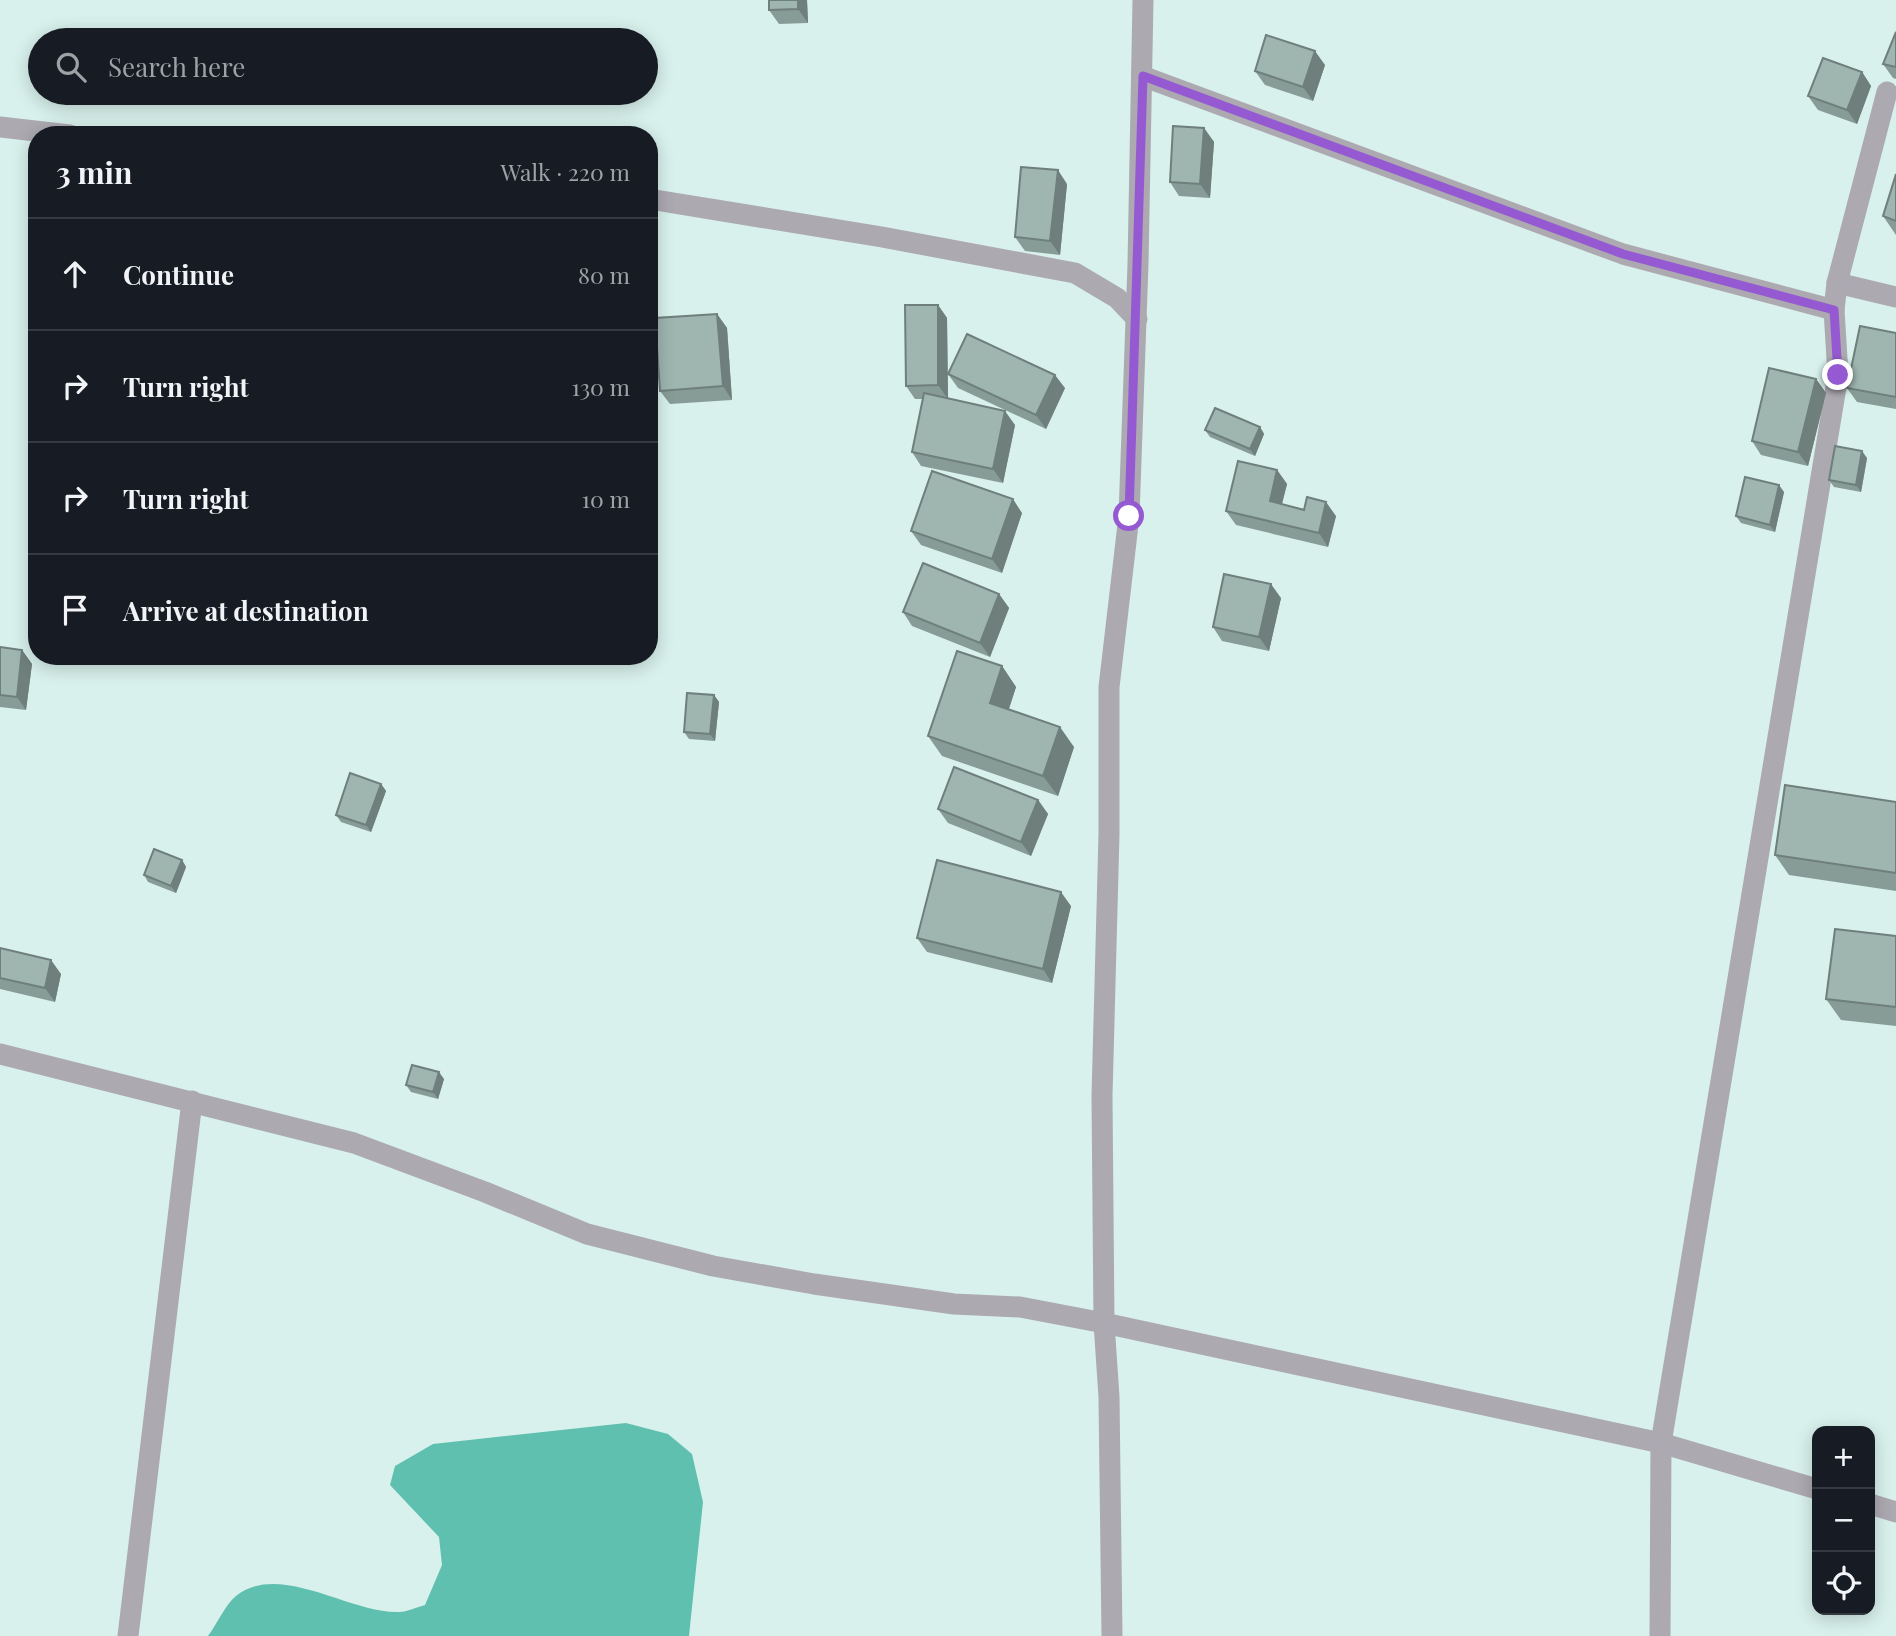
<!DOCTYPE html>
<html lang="en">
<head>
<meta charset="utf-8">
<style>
  :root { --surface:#171b24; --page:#242831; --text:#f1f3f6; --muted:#9ea1a6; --line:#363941 }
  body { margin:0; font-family:"Playfair Display",serif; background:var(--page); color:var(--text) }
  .controls { position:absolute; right:21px; bottom:21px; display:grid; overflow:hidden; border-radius:14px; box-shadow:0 4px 18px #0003 }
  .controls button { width:63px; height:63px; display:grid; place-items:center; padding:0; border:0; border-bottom:2px solid var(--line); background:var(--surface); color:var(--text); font:35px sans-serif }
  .stop { position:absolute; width:21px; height:21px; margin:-16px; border:5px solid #955ad1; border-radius:50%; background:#fff }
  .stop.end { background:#955ad1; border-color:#fff; box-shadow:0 2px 7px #0008 }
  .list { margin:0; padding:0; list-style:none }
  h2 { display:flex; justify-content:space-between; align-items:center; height:91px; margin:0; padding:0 28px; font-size:30px }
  h2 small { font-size:23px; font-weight:400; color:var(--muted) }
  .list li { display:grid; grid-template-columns:46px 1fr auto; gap:21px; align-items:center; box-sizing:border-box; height:112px; padding:0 28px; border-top:2px solid var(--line) }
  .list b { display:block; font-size:26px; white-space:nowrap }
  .list em { font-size:23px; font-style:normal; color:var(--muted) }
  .icon { flex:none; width:38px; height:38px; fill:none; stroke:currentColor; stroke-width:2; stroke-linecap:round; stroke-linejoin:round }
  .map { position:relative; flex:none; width:1896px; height:1636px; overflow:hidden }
  .search { position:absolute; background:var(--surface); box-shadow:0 4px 18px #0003; left:28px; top:28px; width:630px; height:77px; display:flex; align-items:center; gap:18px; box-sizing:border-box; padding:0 24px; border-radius:38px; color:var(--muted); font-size:26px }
  .panel { position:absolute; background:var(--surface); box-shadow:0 4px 18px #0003; left:28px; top:126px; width:630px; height:539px; border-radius:28px }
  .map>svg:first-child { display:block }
  .water { fill:#60c0b0 }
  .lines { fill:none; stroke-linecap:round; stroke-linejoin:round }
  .street { stroke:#aca9b1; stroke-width:21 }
  .wall { fill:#889c97 }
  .shaded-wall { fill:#6f7f7b }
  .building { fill:#9eb5b0; stroke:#6f7f7b; stroke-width:2 }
  .route { stroke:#955ad1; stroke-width:9 }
</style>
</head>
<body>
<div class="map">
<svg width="1896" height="1636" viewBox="0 0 1896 1636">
  <rect width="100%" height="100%" fill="#d8f1ec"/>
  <path class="water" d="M 626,1423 L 668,1434 L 692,1454 L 703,1502 L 689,1636 L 208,1636 C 217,1624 225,1605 236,1596 C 279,1561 351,1614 399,1612 C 407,1612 417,1607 425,1605 L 442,1565 L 439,1537 L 390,1485 L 395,1466 L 433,1444 Z"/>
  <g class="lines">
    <g class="street">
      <polyline points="1142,76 1623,254 1834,310"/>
      <polyline points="0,127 70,135"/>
      <polyline points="649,199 882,237 1075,273 1117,298 1137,319"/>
      <polyline points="1837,283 1896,297"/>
      <polyline points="0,1054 354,1143 485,1192 587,1234 713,1266 814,1284 954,1304 1020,1307 1104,1323 1661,1443 1817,1489"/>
      <polyline points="1870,1504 1896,1512"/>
      <polyline points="128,1636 192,1101"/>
      <polyline points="1112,1636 1109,1397 1104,1323 1102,1096 1109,834 1109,687 1129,516 1138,264 1143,0"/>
      <polyline points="1660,1636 1661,1443 1838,375 1834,310 1837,283 1887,92"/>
    </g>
  </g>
  <g class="wall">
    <polygon points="807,0 808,23 779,24 769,10"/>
    <polygon points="1896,32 1896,79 1893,78 1883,64"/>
    <polygon points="1325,65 1313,101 1265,85 1255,71"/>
    <polygon points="1862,72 1871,86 1857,124 1818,110 1808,96"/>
    <polygon points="1204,128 1214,142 1210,198 1179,196 1170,182"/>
    <polygon points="1896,174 1896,235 1883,216"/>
    <polygon points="1067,184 1060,255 1025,251 1015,237"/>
    <polygon points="938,305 947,318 948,398 1015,425 1003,483 921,466 912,452 923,399 915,399 906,386"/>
    <polygon points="717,314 727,328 732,400 670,404 660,391"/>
    <polygon points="1896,333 1896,409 1857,402 1847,388"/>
    <polygon points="948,374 1065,388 1046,429 958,388"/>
    <polygon points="1816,379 1826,393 1808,466 1761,455 1752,441"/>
    <polygon points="1260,427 1264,434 1255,456 1210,437 1205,430"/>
    <polygon points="1867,458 1861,492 1834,487 1829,480"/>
    <polygon points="1277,470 1287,484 1282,504 1336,516 1328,547 1236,525 1226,511"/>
    <polygon points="1784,492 1775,532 1741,523 1736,516"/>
    <polygon points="1022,513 1002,573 921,545 911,531"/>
    <polygon points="999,594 1009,608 990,657 912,626 903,612"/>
    <polygon points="1281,598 1269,651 1222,641 1213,627"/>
    <polygon points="0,647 22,650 32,664 26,710 0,707"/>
    <polygon points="1002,666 1016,687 1009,709 1074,747 1058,796 942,756 928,736"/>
    <polygon points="714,695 719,702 715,741 689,739 684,732"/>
    <polygon points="381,784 386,791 371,832 341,822 336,815"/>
    <polygon points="1038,800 1048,814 1031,856 948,823 938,809"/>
    <polygon points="1896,802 1896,891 1789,875 1775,855"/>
    <polygon points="182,860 186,867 176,893 148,882 144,875"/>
    <polygon points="1071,906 1052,983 927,952 917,938"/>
    <polygon points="1896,936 1896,1026 1841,1020 1826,999"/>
    <polygon points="0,948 61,974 55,1002 0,989"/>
    <polygon points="444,1079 438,1099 411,1092 406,1085"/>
  </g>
  <g class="shaded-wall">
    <polygon points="798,0 807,0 808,23 798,9"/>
    <polygon points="1315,51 1325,65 1313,101 1303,87"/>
    <polygon points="1862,72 1871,86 1857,124 1847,110"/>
    <polygon points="1204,128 1214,142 1210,198 1200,184"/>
    <polygon points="1058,170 1067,184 1060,255 1050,241"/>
    <polygon points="938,305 947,318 948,399 938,385"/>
    <polygon points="717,314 727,328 732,400 723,386"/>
    <polygon points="1055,375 1065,388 1046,429 1036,415"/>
    <polygon points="1816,379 1826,393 1808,466 1798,452"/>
    <polygon points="1005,411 1015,425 1003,483 993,469"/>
    <polygon points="1260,427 1264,434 1255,456 1250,449"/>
    <polygon points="1862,451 1867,458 1861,492 1856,485"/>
    <polygon points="1277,470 1287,484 1279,515 1270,501"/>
    <polygon points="1779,485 1784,492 1775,532 1770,525"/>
    <polygon points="1013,499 1022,513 1002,573 992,559"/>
    <polygon points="1326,502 1336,516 1328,547 1319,533"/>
    <polygon points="1271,584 1281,598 1269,651 1259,637"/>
    <polygon points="999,594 1009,608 990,657 980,643"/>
    <polygon points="22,650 32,664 26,710 17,697"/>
    <polygon points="1002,666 1016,687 1004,723 990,703"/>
    <polygon points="714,695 719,702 715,741 710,734"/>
    <polygon points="1060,727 1074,747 1058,796 1043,776"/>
    <polygon points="381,784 386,791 371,832 366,825"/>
    <polygon points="1038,800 1048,814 1031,856 1021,842"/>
    <polygon points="182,860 186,867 176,893 171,886"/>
    <polygon points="1061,892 1071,906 1052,983 1043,969"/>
    <polygon points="51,960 61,974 55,1002 45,988"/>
    <polygon points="439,1072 444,1079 438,1099 433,1092"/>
  </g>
  <g class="building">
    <polygon points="769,0 798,0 798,9 769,10"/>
    <polygon points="1896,32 1896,67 1883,64"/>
    <polygon points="1266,35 1315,51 1303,87 1255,71"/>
    <polygon points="1823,58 1862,72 1847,110 1808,96"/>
    <polygon points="1173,126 1204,128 1200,184 1170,182"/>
    <polygon points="1021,167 1058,170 1050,241 1015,237"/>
    <polygon points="1896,174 1896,221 1883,216"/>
    <polygon points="905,305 938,305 938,385 906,386"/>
    <polygon points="717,314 723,386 660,391 655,318"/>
    <polygon points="1860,326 1896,333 1896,397 1847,388"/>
    <polygon points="967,334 1055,375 1036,415 948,374"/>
    <polygon points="1769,368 1816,379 1798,452 1752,441"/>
    <polygon points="924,393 1005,411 993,469 912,452"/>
    <polygon points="1215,408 1260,427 1250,449 1205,430"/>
    <polygon points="1835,446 1862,451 1856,485 1829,480"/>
    <polygon points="1238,461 1277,470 1270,501 1304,510 1307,497 1326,502 1319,533 1226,511"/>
    <polygon points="932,471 1013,499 992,559 911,531"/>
    <polygon points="1745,477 1779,485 1770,525 1736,516"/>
    <polygon points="923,563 999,594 980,643 903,612"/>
    <polygon points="1224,574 1271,584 1259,637 1213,627"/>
    <polygon points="0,647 22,650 17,697 0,695"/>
    <polygon points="957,651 1002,666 990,703 1060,727 1043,776 928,736"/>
    <polygon points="687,693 714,695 710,734 684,732"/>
    <polygon points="954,767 1038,800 1021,842 938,809"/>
    <polygon points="350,773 381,784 366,825 336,815"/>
    <polygon points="1785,785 1896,802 1896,873 1775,855"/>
    <polygon points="154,849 182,860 171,886 144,875"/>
    <polygon points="937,860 1061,892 1043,969 917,938"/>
    <polygon points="1835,929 1896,936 1896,1007 1826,999"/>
    <polygon points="0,948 51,960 45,988 0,978"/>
    <polygon points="412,1065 439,1072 433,1092 406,1085"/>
  </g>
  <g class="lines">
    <polyline class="route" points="1129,516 1143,76 1623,254 1834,310 1838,375"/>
  </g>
</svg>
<div class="controls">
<button>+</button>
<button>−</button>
<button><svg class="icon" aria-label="locate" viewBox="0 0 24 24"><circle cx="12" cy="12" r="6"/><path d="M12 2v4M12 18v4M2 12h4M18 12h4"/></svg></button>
</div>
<div class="stop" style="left:1129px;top:516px"></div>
<div class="stop end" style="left:1838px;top:375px"></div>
<div class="search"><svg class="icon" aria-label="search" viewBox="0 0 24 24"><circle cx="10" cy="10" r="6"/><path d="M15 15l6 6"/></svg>Search here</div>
<section class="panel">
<h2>3 min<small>Walk · 220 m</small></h2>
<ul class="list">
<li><svg class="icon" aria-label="ahead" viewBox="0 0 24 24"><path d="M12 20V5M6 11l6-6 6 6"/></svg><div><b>Continue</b></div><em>80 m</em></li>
<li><svg class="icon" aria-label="right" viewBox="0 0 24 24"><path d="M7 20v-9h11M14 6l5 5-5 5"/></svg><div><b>Turn right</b></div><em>130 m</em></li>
<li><svg class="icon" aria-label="right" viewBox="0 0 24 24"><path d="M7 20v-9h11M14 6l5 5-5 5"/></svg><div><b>Turn right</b></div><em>10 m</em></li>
<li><svg class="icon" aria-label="arrive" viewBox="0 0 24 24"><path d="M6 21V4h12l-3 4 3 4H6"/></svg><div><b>Arrive at destination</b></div></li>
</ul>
</section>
</div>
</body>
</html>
